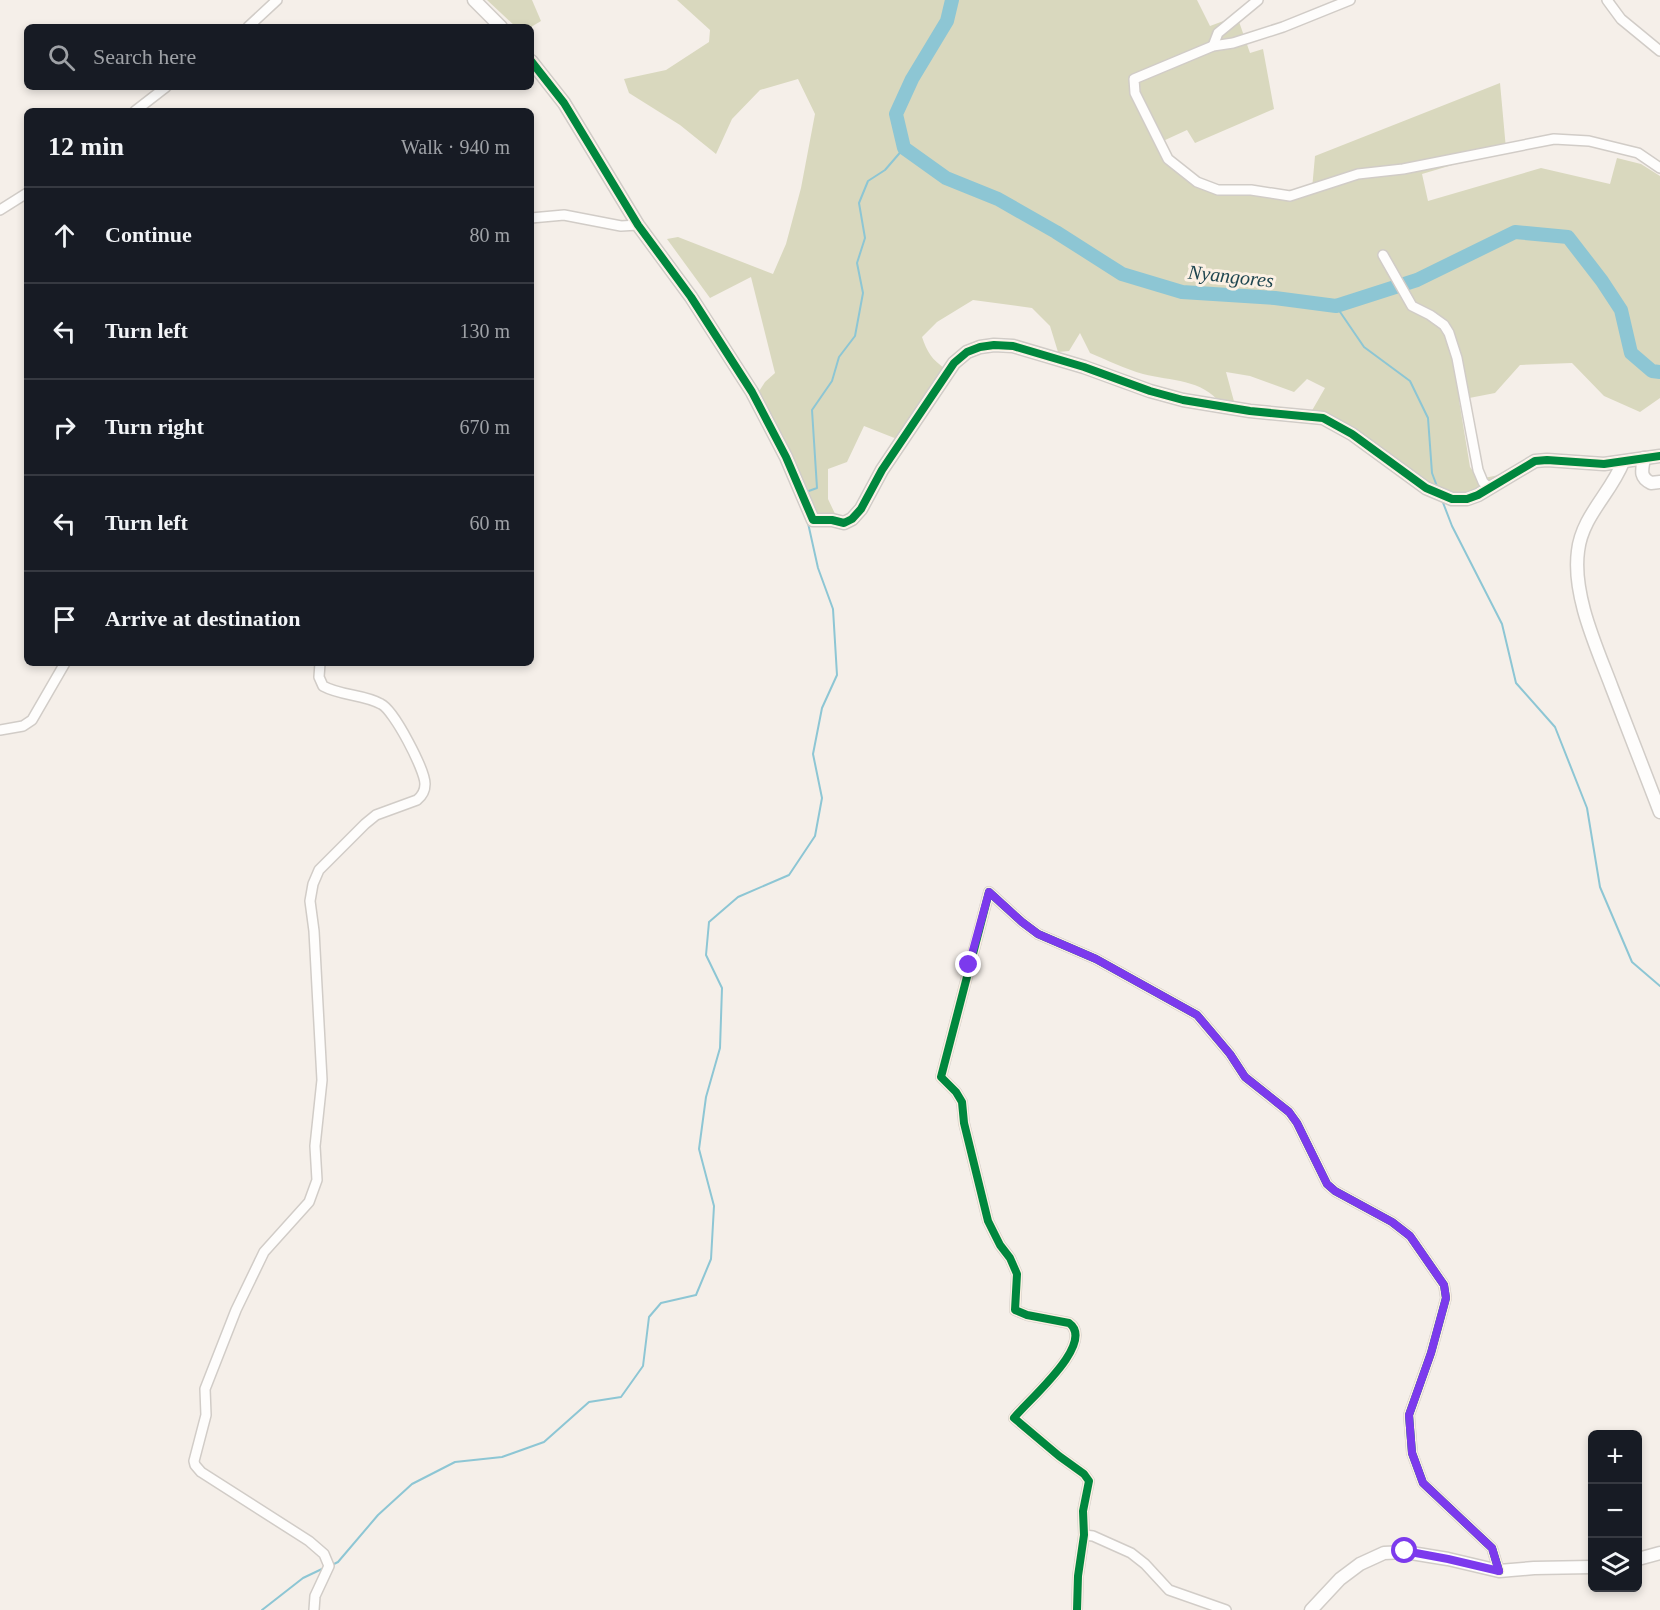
<!DOCTYPE html>
<html lang="en">
<head>
<meta charset="utf-8">
<style>
  :root { --surface:#171b24; --page:#20242c; --text:#f1f3f6; --muted:#9ea1a6; --line:#363941 }
  body { margin:0; font-family:Georgia,serif; background:var(--page); color:var(--text) }
  .controls { position:absolute; right:18px; bottom:18px; display:grid; overflow:hidden; border-radius:9px; box-shadow:0 3px 9px #0003 }
  .controls button { width:54px; height:54px; display:grid; place-items:center; padding:0; border:0; border-bottom:2px solid var(--line); background:var(--surface); color:var(--text); font:30px sans-serif }
  .stop { position:absolute; width:18px; height:18px; margin:-14px; border:4px solid #7c3aed; border-radius:50%; background:#fff }
  .stop.end { background:#7c3aed; border-color:#fff; box-shadow:0 2px 6px #0008 }
  .list { margin:0; padding:0; list-style:none }
  h2 { display:flex; justify-content:space-between; align-items:center; height:78px; margin:0; padding:0 24px; font-size:26px }
  h2 small { font-size:20px; font-weight:400; color:var(--muted) }
  .list li { display:grid; grid-template-columns:39px 1fr auto; gap:18px; align-items:center; box-sizing:border-box; height:96px; padding:0 24px; border-top:2px solid var(--line) }
  .list b { display:block; font-size:22px; white-space:nowrap }
  .list em { font-size:20px; font-style:normal; color:var(--muted) }
  .icon { flex:none; width:33px; height:33px; fill:none; stroke:currentColor; stroke-width:2; stroke-linecap:round; stroke-linejoin:round }
  .map { position:relative; flex:none; width:1660px; height:1610px; overflow:hidden }
  .search { position:absolute; background:var(--surface); box-shadow:0 3px 9px #0003; left:24px; top:24px; width:510px; height:66px; display:flex; align-items:center; gap:15px; box-sizing:border-box; padding:0 21px; border-radius:9px; color:var(--muted); font-size:22px }
  .panel { position:absolute; background:var(--surface); box-shadow:0 3px 9px #0003; left:24px; top:108px; width:510px; height:558px; border-radius:9px }
  .map>svg:first-child { display:block }
  .green { fill:#d9d8be }
  .lines { fill:none; stroke-linecap:round; stroke-linejoin:round }
  .stream { stroke:#8dc6d4; stroke-width:2 }
  .river { stroke:#8dc6d4; stroke-width:14 }
  .minor-casing { stroke:#d1ccc7; stroke-width:12 }
  .tertiary-casing { stroke:#d1ccc7; stroke-width:15 }
  .minor { stroke:#fefdfc; stroke-width:9 }
  .tertiary { stroke:#fefdfc; stroke-width:12 }
  .cycleway-casing { stroke:#fbf0e3; stroke-width:11 }
  .cycleway { stroke:#00873e; stroke-width:8 }
  .route { stroke:#7c3aed; stroke-width:8 }
  .labels { text-anchor:middle; dominant-baseline:central; stroke-width:6; stroke-linejoin:round; paint-order:stroke }
  .water-label { font-size:20px; font-style:italic; fill:#204751; stroke:#fbf0e3 }
</style>
</head>
<body>
<div class="map">
<svg width="1660" height="1610" viewBox="0 0 1660 1610">
  <rect width="100%" height="100%" fill="#f5efe9"/>
  <g class="green">
    <polygon points="487,0 532,0 541,21 531,27 516,27"/>
    <path d="M 677,0 L 1197,0 L 1210,26 L 1237,16 L 1250,53 L 1263,49 L 1274,109 L 1195,143 L 1187,130 L 1163,141 L 1180,171 L 1201,186 L 1225,195 L 1274,194 L 1312,189 L 1315,156 L 1500,83 L 1506,149 L 1422,174 L 1428,201 L 1541,168 L 1610,184 L 1617,158 L 1641,164 L 1660,176 L 1660,398 L 1640,412 L 1604,396 L 1572,363 L 1520,365 L 1495,393 L 1459,400 L 1470,467 L 1479,479 L 1504,474 L 1469,496 L 1452,497 L 1310,414 L 1325,388 L 1307,379 L 1294,392 L 1250,376 L 1226,372 L 1235,405 L 1221,404 C 1202,379 1171,381 1143,374 C 1125,369 1107,360 1090,353 L 1080,333 L 1069,351 L 1058,352 L 1050,326 L 1032,308 L 973,300 L 937,322 L 922,337 C 927,352 932,360 946,369 L 897,439 L 864,426 L 847,462 L 828,469 L 828,499 L 837,518 L 818,517 L 758,393 L 765,382 L 775,373 L 751,277 L 710,298 L 667,239 L 678,237 L 773,274 L 786,244 L 801,188 L 815,114 L 798,79 L 760,90 L 732,119 L 716,154 L 680,125 L 629,93 L 624,79 L 666,70 L 709,42 L 710,30 Z"/>
  </g>
  <g class="lines">
    <g class="stream">
      <polyline points="1336,306 1364,347 1410,381 1428,418 1432,473 1438,489"/>
      <polyline points="806,492 817,488 812,410 832,381 839,357 855,336 863,293 857,263 865,238 859,203 868,181 885,170 904,148"/>
      <polyline points="1442,500 1452,526 1502,624 1516,683 1555,727 1587,808 1600,887 1632,962 1660,986"/>
      <polyline points="332,1565 338,1562 378,1515 412,1484 455,1462 502,1457 544,1442 589,1402 621,1397 643,1366 649,1317 661,1303 696,1295 711,1259 714,1206 699,1149 706,1097 720,1048 722,988 706,955 709,922 738,897 789,875 815,836 822,798 813,754 822,708 837,675 833,609 818,568 808,523"/>
      <polyline points="262,1610 303,1578 324,1568"/>
    </g>
    <polyline class="river" points="952,0 947,21 912,79 896,114 904,148 946,178 998,199 1056,232 1122,274 1182,292 1275,298 1336,306 1417,280 1515,232 1568,237 1602,281 1621,310 1631,353 1652,371 1660,372"/>
    <g class="minor-casing">
      <g id="minor">
        <polyline points="1350,0 1283,27 1233,43 1213,46 1134,79 1135,93 1168,159 1197,182 1218,190 1251,190 1290,196 1358,174 1403,169 1554,139 1589,141 1638,153 1660,168"/>
        <polyline points="1607,0 1621,19 1660,51"/>
        <polyline points="248,27 277,0"/>
        <polyline points="1213,46 1218,33 1258,0"/>
        <polyline points="135,111 166,87"/>
        <polyline points="0,210 27,193"/>
        <polyline points="531,218 564,215 621,226 638,225"/>
        <polyline points="1383,255 1412,306 1430,315 1444,325 1449,333 1457,358 1478,470 1483,482 1489,488"/>
        <polyline points="0,730 23,726 32,720 65,663"/>
        <polyline points="1084,1535 1093,1536 1131,1553 1145,1564 1169,1590 1226,1610"/>
        <path d="M 314,1610 L 315,1596 L 329,1566 L 324,1554 L 309,1541 L 201,1472 L 195,1465 L 194,1461 L 206,1415 L 205,1389 L 236,1310 L 264,1252 L 309,1202 L 317,1180 L 315,1146 L 322,1080 L 314,931 L 310,901 L 313,884 L 319,870 L 365,824 L 376,815 L 417,800 C 422,796 425,791 425,784 C 425,770 394,710 381,704 C 363,694 341,696 323,686 L 319,677 L 320,663"/>
        <path d="M 1077,1610 L 1078,1576 L 1084,1535 L 1083,1511 L 1089,1481 L 1084,1474 L 1059,1456 L 1014,1418 C 1026,1402 1097,1343 1069,1323 L 1027,1315 L 1015,1310 L 1017,1274 L 1010,1258 L 1000,1245 L 988,1221 L 964,1123 L 962,1102 L 956,1092 L 941,1077 L 989,892 L 1022,922 L 1038,934 L 1096,959 L 1197,1015 L 1230,1054 L 1245,1077 L 1289,1112 L 1297,1123 L 1327,1184 L 1335,1191 L 1392,1222 L 1410,1236 L 1444,1285 L 1446,1298 L 1431,1353 L 1409,1415 L 1412,1453 L 1423,1483 L 1492,1548 L 1499,1571"/>
      </g>
    </g>
    <g class="tertiary-casing">
      <g id="tertiary">
        <polyline points="474,0 501,27"/>
        <polyline points="531,61 564,103 638,225 691,297 752,392 786,457 813,520 832,520 844,523 852,519 861,509 882,470 954,363 967,352 980,347 994,345 1013,346 1084,367 1150,391 1183,400 1250,411 1323,418 1352,434 1426,488 1452,499 1467,499 1478,495 1535,461 1547,460 1604,464 1660,456"/>
        <path d="M 1644,458 C 1642,470 1639,477 1651,483 L 1660,482"/>
        <path d="M 1623,462 C 1611,493 1582,516 1578,551 C 1572,595 1597,648 1612,688 C 1628,729 1644,771 1660,812"/>
        <polyline points="1638,1559 1660,1553"/>
        <polyline points="1311,1610 1340,1579 1360,1564 1384,1553 1405,1552 1448,1559 1499,1571 1534,1568 1592,1567"/>
      </g>
    </g>
    <use href="#minor" class="minor"/>
    <use href="#tertiary" class="tertiary"/>
    <g class="cycleway-casing">
      <g id="cycleway">
        <polyline points="531,61 564,103 638,225 691,297 752,392 786,457 813,520 832,520 844,523 852,519 861,509 882,470 954,363 967,352 980,347 994,345 1013,346 1084,367 1150,391 1183,400 1250,411 1323,418 1352,434 1426,488 1452,499 1467,499 1478,495 1535,461 1547,460 1604,464 1660,456"/>
        <path d="M 1077,1610 L 1078,1576 L 1084,1535 L 1083,1511 L 1089,1481 L 1084,1474 L 1059,1456 L 1014,1418 C 1026,1402 1097,1343 1069,1323 L 1027,1315 L 1015,1310 L 1017,1274 L 1010,1258 L 1000,1245 L 988,1221 L 964,1123 L 962,1102 L 956,1092 L 941,1077 L 989,892 L 1022,922 L 1038,934 L 1096,959 L 1197,1015 L 1230,1054 L 1245,1077 L 1289,1112 L 1297,1123 L 1327,1184 L 1335,1191 L 1392,1222 L 1410,1236 L 1444,1285 L 1446,1298 L 1431,1353 L 1409,1415 L 1412,1453 L 1423,1483 L 1492,1548 L 1499,1571"/>
      </g>
    </g>
    <use href="#cycleway" class="cycleway"/>
  </g>
  <g class="lines">
    <polyline class="route" points="969,965 989,892 1022,922 1038,934 1096,959 1197,1015 1230,1054 1245,1077 1289,1112 1297,1123 1327,1184 1335,1191 1392,1222 1410,1236 1444,1285 1446,1298 1431,1353 1409,1415 1412,1453 1423,1483 1492,1548 1499,1571 1448,1559 1405,1551"/>
  </g>
  <g class="labels">
    <g class="water-label">
      <text transform="translate(1231 276) rotate(6)">Nyangores</text>
    </g>
  </g>
</svg>
<div class="controls">
<button>+</button>
<button>−</button>
<button><svg class="icon" aria-label="layers" viewBox="0 0 24 24"><path d="M12 4l9 5-9 5-9-5zM3 14l9 5 9-5"/></svg></button>
</div>
<div class="stop" style="left:1405px;top:1551px"></div>
<div class="stop end" style="left:969px;top:965px"></div>
<div class="search"><svg class="icon" aria-label="search" viewBox="0 0 24 24"><circle cx="10" cy="10" r="6"/><path d="M15 15l6 6"/></svg>Search here</div>
<section class="panel">
<h2>12 min<small>Walk · 940 m</small></h2>
<ul class="list">
<li><svg class="icon" aria-label="ahead" viewBox="0 0 24 24"><path d="M12 20V5M6 11l6-6 6 6"/></svg><div><b>Continue</b></div><em>80 m</em></li>
<li><svg class="icon" aria-label="left" viewBox="0 0 24 24"><path d="M17 20v-9H6M10 6l-5 5 5 5"/></svg><div><b>Turn left</b></div><em>130 m</em></li>
<li><svg class="icon" aria-label="right" viewBox="0 0 24 24"><path d="M7 20v-9h11M14 6l5 5-5 5"/></svg><div><b>Turn right</b></div><em>670 m</em></li>
<li><svg class="icon" aria-label="left" viewBox="0 0 24 24"><path d="M17 20v-9H6M10 6l-5 5 5 5"/></svg><div><b>Turn left</b></div><em>60 m</em></li>
<li><svg class="icon" aria-label="arrive" viewBox="0 0 24 24"><path d="M6 21V4h12l-3 4 3 4H6"/></svg><div><b>Arrive at destination</b></div></li>
</ul>
</section>
</div>
</body>
</html>
